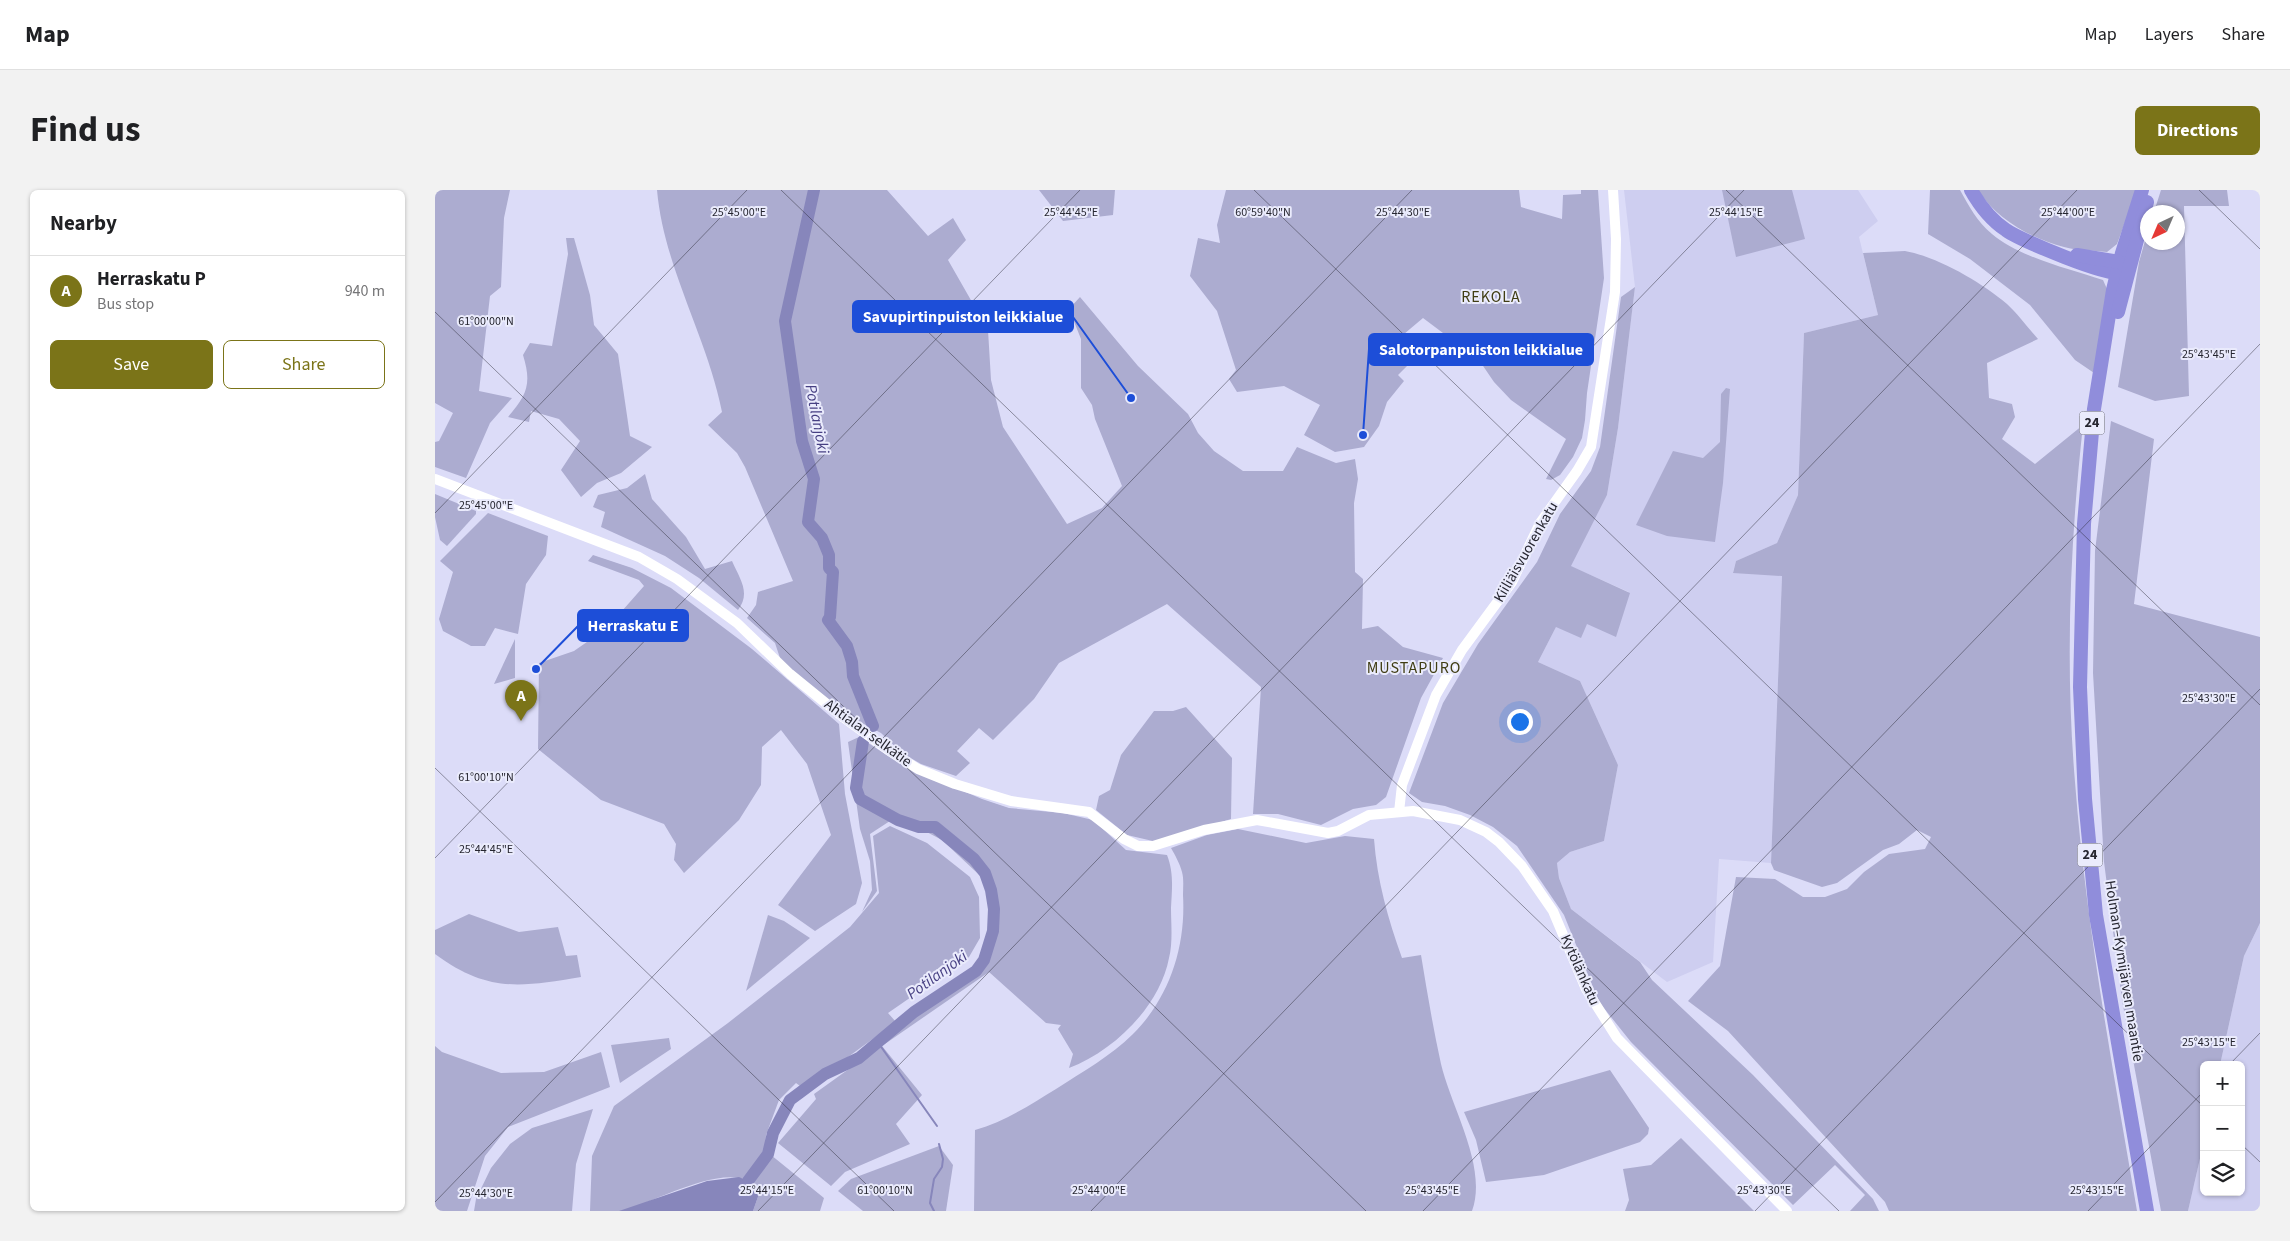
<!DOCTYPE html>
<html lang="en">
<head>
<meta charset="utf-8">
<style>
  :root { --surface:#fff; --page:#f2f2f2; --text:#202124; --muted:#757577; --line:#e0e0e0; --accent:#7b7418 }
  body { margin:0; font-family:"Source Sans 3",sans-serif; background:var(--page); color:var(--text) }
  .controls { position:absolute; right:15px; bottom:15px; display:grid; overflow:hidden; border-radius:8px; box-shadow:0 1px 4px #0004 }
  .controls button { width:45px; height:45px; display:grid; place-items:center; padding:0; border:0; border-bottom:1px solid var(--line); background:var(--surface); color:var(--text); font:25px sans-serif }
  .compass { position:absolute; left:1705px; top:15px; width:45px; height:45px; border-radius:50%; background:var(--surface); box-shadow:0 1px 4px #0004; rotate:224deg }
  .you { position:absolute; left:1084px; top:531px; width:18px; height:18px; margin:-12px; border:4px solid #fff; border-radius:50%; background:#1a73e8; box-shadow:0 0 0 8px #1a73e833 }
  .badge { display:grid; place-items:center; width:32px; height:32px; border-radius:50%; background:var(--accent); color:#fff; font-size:16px; font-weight:700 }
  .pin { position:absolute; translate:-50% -41px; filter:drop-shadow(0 1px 2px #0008) }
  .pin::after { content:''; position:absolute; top:26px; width:18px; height:15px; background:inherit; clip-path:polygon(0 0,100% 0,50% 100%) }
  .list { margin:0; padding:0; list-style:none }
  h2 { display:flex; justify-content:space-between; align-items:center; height:65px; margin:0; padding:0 20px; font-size:21px }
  h2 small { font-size:16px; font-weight:400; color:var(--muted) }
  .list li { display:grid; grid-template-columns:32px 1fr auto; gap:15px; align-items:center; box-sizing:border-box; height:70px; padding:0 20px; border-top:1px solid var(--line) }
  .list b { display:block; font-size:19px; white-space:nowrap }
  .list p { margin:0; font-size:16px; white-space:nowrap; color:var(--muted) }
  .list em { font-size:16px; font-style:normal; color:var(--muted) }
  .actions { display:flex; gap:10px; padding:15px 20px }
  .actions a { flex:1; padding:11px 0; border:1px solid var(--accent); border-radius:8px; text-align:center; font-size:18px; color:var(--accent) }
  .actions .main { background:var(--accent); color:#fff }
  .icon { flex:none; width:28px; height:28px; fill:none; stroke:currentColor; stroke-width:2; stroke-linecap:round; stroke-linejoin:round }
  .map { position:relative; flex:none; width:1825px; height:1021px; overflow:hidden; border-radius:8px }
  header { display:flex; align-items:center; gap:30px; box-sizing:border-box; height:70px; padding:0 25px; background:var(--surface); border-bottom:1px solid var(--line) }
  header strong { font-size:24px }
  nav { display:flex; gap:28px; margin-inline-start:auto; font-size:18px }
  .intro { display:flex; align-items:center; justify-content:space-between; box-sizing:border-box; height:120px; padding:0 30px }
  h1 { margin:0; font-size:35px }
  .button { padding:12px 22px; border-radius:8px; background:var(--accent); color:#fff; font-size:18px; font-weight:700 }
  main { display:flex; gap:30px; padding:0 30px }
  aside { flex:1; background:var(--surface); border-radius:8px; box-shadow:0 1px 4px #0004 }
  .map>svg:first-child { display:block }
  .built { fill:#cecef0 }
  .green { fill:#acacd0 }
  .water { fill:#8786bb }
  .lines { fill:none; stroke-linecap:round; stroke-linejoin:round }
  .stream { stroke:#8786bb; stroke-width:2 }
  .river { stroke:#8786bb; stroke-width:12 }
  .secondary { stroke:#fff; stroke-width:10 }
  .highway { stroke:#908ddb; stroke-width:14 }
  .ticks { fill:none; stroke:#262630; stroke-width:1; stroke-opacity:0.45 }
  .labels { text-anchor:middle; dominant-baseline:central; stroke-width:4; stroke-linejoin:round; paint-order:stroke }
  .shield { fill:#eaebfc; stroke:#61616d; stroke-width:1 }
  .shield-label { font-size:14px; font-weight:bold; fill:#262630 }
  .street-label { font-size:15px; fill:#262630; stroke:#eaebfc }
  .neighbourhood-label { font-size:16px; letter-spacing:1px; fill:#403d13; stroke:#eaebfc }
  .water-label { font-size:16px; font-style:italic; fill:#463f82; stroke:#eaebfc }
  .ticks-label { font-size:12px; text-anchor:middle; fill:#262630; stroke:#eaebfc; stroke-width:4; stroke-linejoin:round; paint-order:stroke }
  .leader { fill:none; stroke:#1d4ed8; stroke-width:2 }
  .callout-dot { fill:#1d4ed8; stroke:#eaebfc; stroke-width:2 }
  .callout { fill:#1d4ed8; stroke:#1d4ed8; stroke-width:2 }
  .callout-label { font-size:16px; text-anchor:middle; font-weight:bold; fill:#fff }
</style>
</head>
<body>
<header>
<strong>Map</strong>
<nav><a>Map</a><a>Layers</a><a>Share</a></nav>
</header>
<div class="intro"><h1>Find us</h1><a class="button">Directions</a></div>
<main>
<aside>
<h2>Nearby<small></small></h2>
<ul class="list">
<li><span class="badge">A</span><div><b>Herraskatu P</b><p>Bus stop</p></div><em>940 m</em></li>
</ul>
<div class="actions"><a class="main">Save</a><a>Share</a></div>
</aside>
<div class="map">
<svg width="1825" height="1021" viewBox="0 0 1825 1021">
  <rect width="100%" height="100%" fill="#dcdcf8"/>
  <g class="built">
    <polygon points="1189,0 1423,0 1443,31 1424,47 1443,125 1369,143 1363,305 1342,353 1301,371 1298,382 1347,385 1336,673 1284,669 1278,772 1232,792 1136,719 1124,688 1122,673 1135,662 1169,651 1183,575 1145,491 1103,472 1121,437 1152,434 1194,402 1135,376 1172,305 1183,238 1200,97"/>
    <polygon points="1825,733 1825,1021 1753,1021 1769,951 1769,1002 1806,1002 1806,875 1785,875 1809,766"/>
  </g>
  <g class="green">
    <polygon points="0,0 75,0 69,28 66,97 55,106 44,201 77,208 55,233 31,288 0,277 0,252 4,251 18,223 0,213"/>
    <path d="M 222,0 L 452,0 L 493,46 L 518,28 L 531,50 L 513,70 L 553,140 L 556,190 L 568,237 L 632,334 L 667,318 L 687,296 L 660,229 L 657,215 L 646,198 L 646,149 L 634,119 L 645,107 L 703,176 L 753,224 L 763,243 L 779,261 L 808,281 L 848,281 L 862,257 L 901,273 L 920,269 L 923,289 L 919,313 L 920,382 L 928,389 L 927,439 L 943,436 L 968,457 L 1008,468 L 986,508 L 951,607 L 941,615 L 918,619 L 886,635 L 843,624 L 818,624 L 826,497 L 732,414 L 624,473 L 599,509 L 558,550 L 544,538 L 522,561 L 535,573 L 521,586 L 486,574 L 467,563 L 446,543 L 406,522 L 346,471 L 340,453 L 312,428 L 321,415 L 323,402 L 358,391 L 310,277 L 302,263 L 273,235 L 287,222 C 272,146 229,78 222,0 Z"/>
    <polygon points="604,0 680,0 678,25 628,31"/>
    <polygon points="791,0 1084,0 1086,17 1127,29 1128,5 1146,4 1146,0 1163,0 1169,88 1152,203 1150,230 1147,248 1138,267 1125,285 1116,290 1111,289 1131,249 1076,210 1059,192 1044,170 988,128 956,155 974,174 963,185 969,191 952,212 944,236 929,257 900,262 869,245 885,215 849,196 802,202 794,189 801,180 782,121 755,86 763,48 785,53 782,35"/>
    <polygon points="1287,0 1357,0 1370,49 1301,67"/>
    <path d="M 1495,0 L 1525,0 C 1534,16 1542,32 1557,44 C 1584,67 1634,79 1668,90 L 1672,99 L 1662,185 L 1640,170 L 1595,115 L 1535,69 L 1493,44 Z"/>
    <path d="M 1543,0 L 1702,0 L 1682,54 L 1672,62 C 1658,60 1643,61 1629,57 C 1597,49 1561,29 1543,0 Z"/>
    <polygon points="1726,0 1792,0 1794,16 1749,16 1754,206 1720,211 1683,197 1704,72 1712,44 1712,52 1742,52 1742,22 1719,22"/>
    <path d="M 131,48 L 139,48 L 155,105 L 159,135 L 183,164 L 195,246 L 217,257 L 186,283 L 162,293 L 146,307 L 126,280 L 145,251 L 124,229 L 96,221 L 94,232 L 73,227 C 92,205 97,194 88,165 L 95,153 L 117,156 L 133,64 Z"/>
    <path d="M 1470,61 C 1503,67 1546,92 1572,114 C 1583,124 1593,138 1603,149 L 1552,173 L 1554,208 L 1577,214 L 1580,227 L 1567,249 L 1600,274 L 1648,235 C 1635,353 1630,474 1640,592 C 1651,736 1678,879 1702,1021 L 1454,1021 L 1450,1012 L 1293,841 L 1253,811 L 1285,776 L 1301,687 L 1340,689 L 1368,707 L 1390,707 L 1412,699 L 1429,682 L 1454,664 L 1490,659 L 1496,647 L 1482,640 L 1464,654 L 1448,660 L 1402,693 L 1387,697 L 1339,680 L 1336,673 L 1347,386 L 1298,383 L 1301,371 L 1342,353 L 1363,305 L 1369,143 L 1443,125 L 1428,63 Z"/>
    <polygon points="1200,97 1183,238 1172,305 1136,376 1195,403 1181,447 1152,434 1146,448 1121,437 1103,472 1145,491 1183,575 1169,651 1135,662 1122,673 1124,688 1136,719 1205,772 1217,790 1318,885 1438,1009 1444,1021 1415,1021 1430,1005 1400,975 1358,1015 1196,852 1164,812 1129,725 1082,656 1058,637 1035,625 1010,616 987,612 974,603 1008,513 1043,454 1102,372 1125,324 1156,281 1165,257 1186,107"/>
    <polygon points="1291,198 1295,199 1288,293 1280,352 1232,346 1201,335 1238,261 1268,268 1285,252 1286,204"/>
    <polygon points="1676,231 1719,249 1699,414 1825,447 1825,733 1809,766 1785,875 1769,875 1769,951 1753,1021 1726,1021 1687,810 1669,672 1658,483 1660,361"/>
    <path d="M 210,284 L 217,309 L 251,347 L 270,379 L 297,371 C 305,389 316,403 303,420 L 264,388 L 230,366 L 166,337 L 170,322 L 158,317 L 163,305 L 192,298 Z"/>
    <polygon points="0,304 41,321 41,324 12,356 5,350 0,327"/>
    <polygon points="53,323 113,346 111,365 91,394 83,444 60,438 50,456 36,456 8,441 4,429 18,382 5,371"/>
    <polygon points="158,365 197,378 236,398 317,459 404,534 410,604 427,693 421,714 380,741 343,715 396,645 372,574 346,540 327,557 326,595 304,630 249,683 239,670 241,654 229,634 166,610 103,559 104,473 139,461 172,438 209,396 204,390 153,371"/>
    <polygon points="80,449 80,488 59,494"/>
    <polygon points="751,517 797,568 796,629 722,652 692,645 661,620 664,606 675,600 686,565 719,521 738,521"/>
    <path d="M 424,547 L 467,575 L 547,609 L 574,618 L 628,623 L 658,630 L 691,660 L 732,665 C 739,683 737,698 736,718 C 736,734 738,752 734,768 C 725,816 679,861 634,878 L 638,864 L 623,839 L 626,835 L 611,833 L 554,782 L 447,856 L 487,905 L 461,934 L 475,954 L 410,982 L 396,996 L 343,953 L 381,909 L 379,904 L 446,856 L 443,850 L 541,782 L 556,750 L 555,695 L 507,650 L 486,639 L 458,629 L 435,644 L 442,701 L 427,722 L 437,700 L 435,671 L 425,639 L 413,552 Z"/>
    <path d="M 455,636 L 492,653 L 535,687 L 544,707 L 545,748 L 534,767 L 453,823 L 461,832 L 369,899 L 361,893 L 344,910 L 331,945 L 330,962 L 311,990 C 280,977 218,1013 186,1021 C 176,1021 164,1021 155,1021 L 157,966 L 179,916 L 293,833 L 415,737 L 444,703 L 438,646 Z"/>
    <path d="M 803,639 L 871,653 L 910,646 L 939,649 C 942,690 953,729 967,768 L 986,765 C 992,801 998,838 1006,874 C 1016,917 1053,977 1037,1021 L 539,1021 L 540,940 C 569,932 595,915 621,899 C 647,882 676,866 698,844 C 735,807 751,756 748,705 C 748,698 749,689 747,682 C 745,674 740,665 736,658 L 772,645 Z"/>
    <path d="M 34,724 L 84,742 L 123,737 L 131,766 L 142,765 L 146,787 C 85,797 53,803 0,764 L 0,740 Z"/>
    <polygon points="333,725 349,731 375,748 311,801"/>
    <polygon points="234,848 236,859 185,893 176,855"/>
    <polygon points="0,856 7,862 66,883 109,882 166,862 175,897 73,937 50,966 32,1021 0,1021"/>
    <polygon points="1175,880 1214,938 1213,944 1205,952 1109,985 1051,992 1041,950 1029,922"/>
    <polygon points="158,919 141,974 137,1021 39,1021 41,1009 56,978 75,954 97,938"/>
    <polygon points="1246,948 1319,1021 1190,1021 1194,1010 1188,979 1216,975"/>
    <polygon points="504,956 518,975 511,1021 428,1021 403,1001 416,989"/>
    <polygon points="336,965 389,1008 385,1021 318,1021 324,1004 314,992"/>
  </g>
  <polygon class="water" points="304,987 313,991 324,1004 318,1021 184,1021 272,991"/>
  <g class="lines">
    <g class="stream">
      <polyline points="442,851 502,936"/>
      <polyline points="499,1021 495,1013 499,989 507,977 508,969 504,954"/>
    </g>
    <g class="river">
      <polyline points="379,0 350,131 367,251 379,289 373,332 387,348 394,365 394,378 398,382 395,427 393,430 412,456 417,472 418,486 438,536"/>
      <polyline points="313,991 333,964 338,943 355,910 390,884 424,868 479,822 541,781 549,770 558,741 559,719 556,700 550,683 539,669 500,637 484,637 463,630 425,609 421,598 428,551"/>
    </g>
    <g class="secondary">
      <polyline points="0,289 204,367 242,389 302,433 355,484 409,528 453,560 483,579 520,594 576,611 654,622 689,649 703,656 718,656 769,640 822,630 893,643 903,641 934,625 978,621 1025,630 1051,642 1064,652 1087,676 1118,721 1151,799 1182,848 1352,1021"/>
      <polyline points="964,622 967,595 1001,505 1027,460 1077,392 1105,333 1142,281 1156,257 1180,102 1181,49 1178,0"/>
    </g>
    <g class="highway">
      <path d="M 1536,0 C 1545,16 1556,30 1571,40 C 1585,50 1675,88 1689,83"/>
      <polyline points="1707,0 1687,63 1678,100 1659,219 1649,334 1645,497 1650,609 1661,725 1712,1021"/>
      <polyline points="1642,65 1684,72 1691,76"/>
      <polyline points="1683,122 1712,12"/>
    </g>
  </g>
  <path class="ticks" d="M 346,0 L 1404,1021M 819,0 L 1769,917M 1291,0 L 1825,515M 1764,0 L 1825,59M 0,122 L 931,1021M 0,323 L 312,0M 0,578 L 459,1021M 0,668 L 645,0M 1794,875 L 1825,843M 1806,954 L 1825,972M 0,1012 L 977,0M 323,1021 L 1309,0M 656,1021 L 1642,0M 988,1021 L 1825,154M 1320,1021 L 1825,499M 1653,1021 L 1769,901"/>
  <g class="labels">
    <g class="shield">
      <rect x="1644.5" y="221.5" width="25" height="23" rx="4"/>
      <rect x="1642.5" y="653.5" width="25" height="23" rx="4"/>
    </g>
    <g class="shield-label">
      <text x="1657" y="233">24</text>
      <text x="1655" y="665">24</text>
    </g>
    <g class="street-label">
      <text transform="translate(1091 362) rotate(-60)">Kiiliäisvuorenkatu</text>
      <text transform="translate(433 543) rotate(36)">Ahtialan selkätie</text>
      <text transform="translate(1145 780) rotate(66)">Kytölänkatu</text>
      <text transform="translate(1689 781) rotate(81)">Holman–Kymijärven maantie</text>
    </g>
    <g class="neighbourhood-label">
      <text x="1056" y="107">REKOLA</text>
      <text x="979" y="478">MUSTAPURO</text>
    </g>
    <g class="water-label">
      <text transform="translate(382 229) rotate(79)">Potilanjoki</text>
      <text transform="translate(502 785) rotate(-36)">Potilanjoki</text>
    </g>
  </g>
  <g class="ticks-label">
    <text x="828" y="26">60°59'40"N</text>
    <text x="304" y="26">25°45'00"E</text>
    <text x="636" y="26">25°44'45"E</text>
    <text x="968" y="26">25°44'30"E</text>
    <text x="1301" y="26">25°44'15"E</text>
    <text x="1633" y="26">25°44'00"E</text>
    <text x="51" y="135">61°00'00"N</text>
    <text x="1774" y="168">25°43'45"E</text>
    <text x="51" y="319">25°45'00"E</text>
    <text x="1774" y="512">25°43'30"E</text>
    <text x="51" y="591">61°00'10"N</text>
    <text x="51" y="663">25°44'45"E</text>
    <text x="1774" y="856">25°43'15"E</text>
    <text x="332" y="1004">25°44'15"E</text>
    <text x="664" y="1004">25°44'00"E</text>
    <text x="997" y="1004">25°43'45"E</text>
    <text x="1329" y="1004">25°43'30"E</text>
    <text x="1662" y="1004">25°43'15"E</text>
    <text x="450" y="1004">61°00'10"N</text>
    <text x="51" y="1007">25°44'30"E</text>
  </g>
  <path class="leader" d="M696 208L638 127M928 245L934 159M101 479L143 436"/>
  <g class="callout-dot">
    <circle cx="696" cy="208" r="5"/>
    <circle cx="928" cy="245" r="5"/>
    <circle cx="101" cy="479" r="5"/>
  </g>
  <g class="callout">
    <rect x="418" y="111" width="220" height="31" rx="5"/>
    <rect x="934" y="144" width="224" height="31" rx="5"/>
    <rect x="143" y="420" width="110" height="31" rx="5"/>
  </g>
  <g class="callout-label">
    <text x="528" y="132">Savupirtinpuiston leikkialue</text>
    <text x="1046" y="165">Salotorpanpuiston leikkialue</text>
    <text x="198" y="441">Herraskatu E</text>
  </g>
</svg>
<div class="controls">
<button>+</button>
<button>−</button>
<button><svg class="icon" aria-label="layers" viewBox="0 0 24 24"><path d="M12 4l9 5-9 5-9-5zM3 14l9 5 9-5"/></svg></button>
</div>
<svg class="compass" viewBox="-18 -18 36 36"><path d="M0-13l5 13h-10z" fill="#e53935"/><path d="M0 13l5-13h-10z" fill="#757577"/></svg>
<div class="you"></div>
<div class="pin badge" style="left:86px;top:531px">A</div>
</div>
</main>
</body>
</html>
